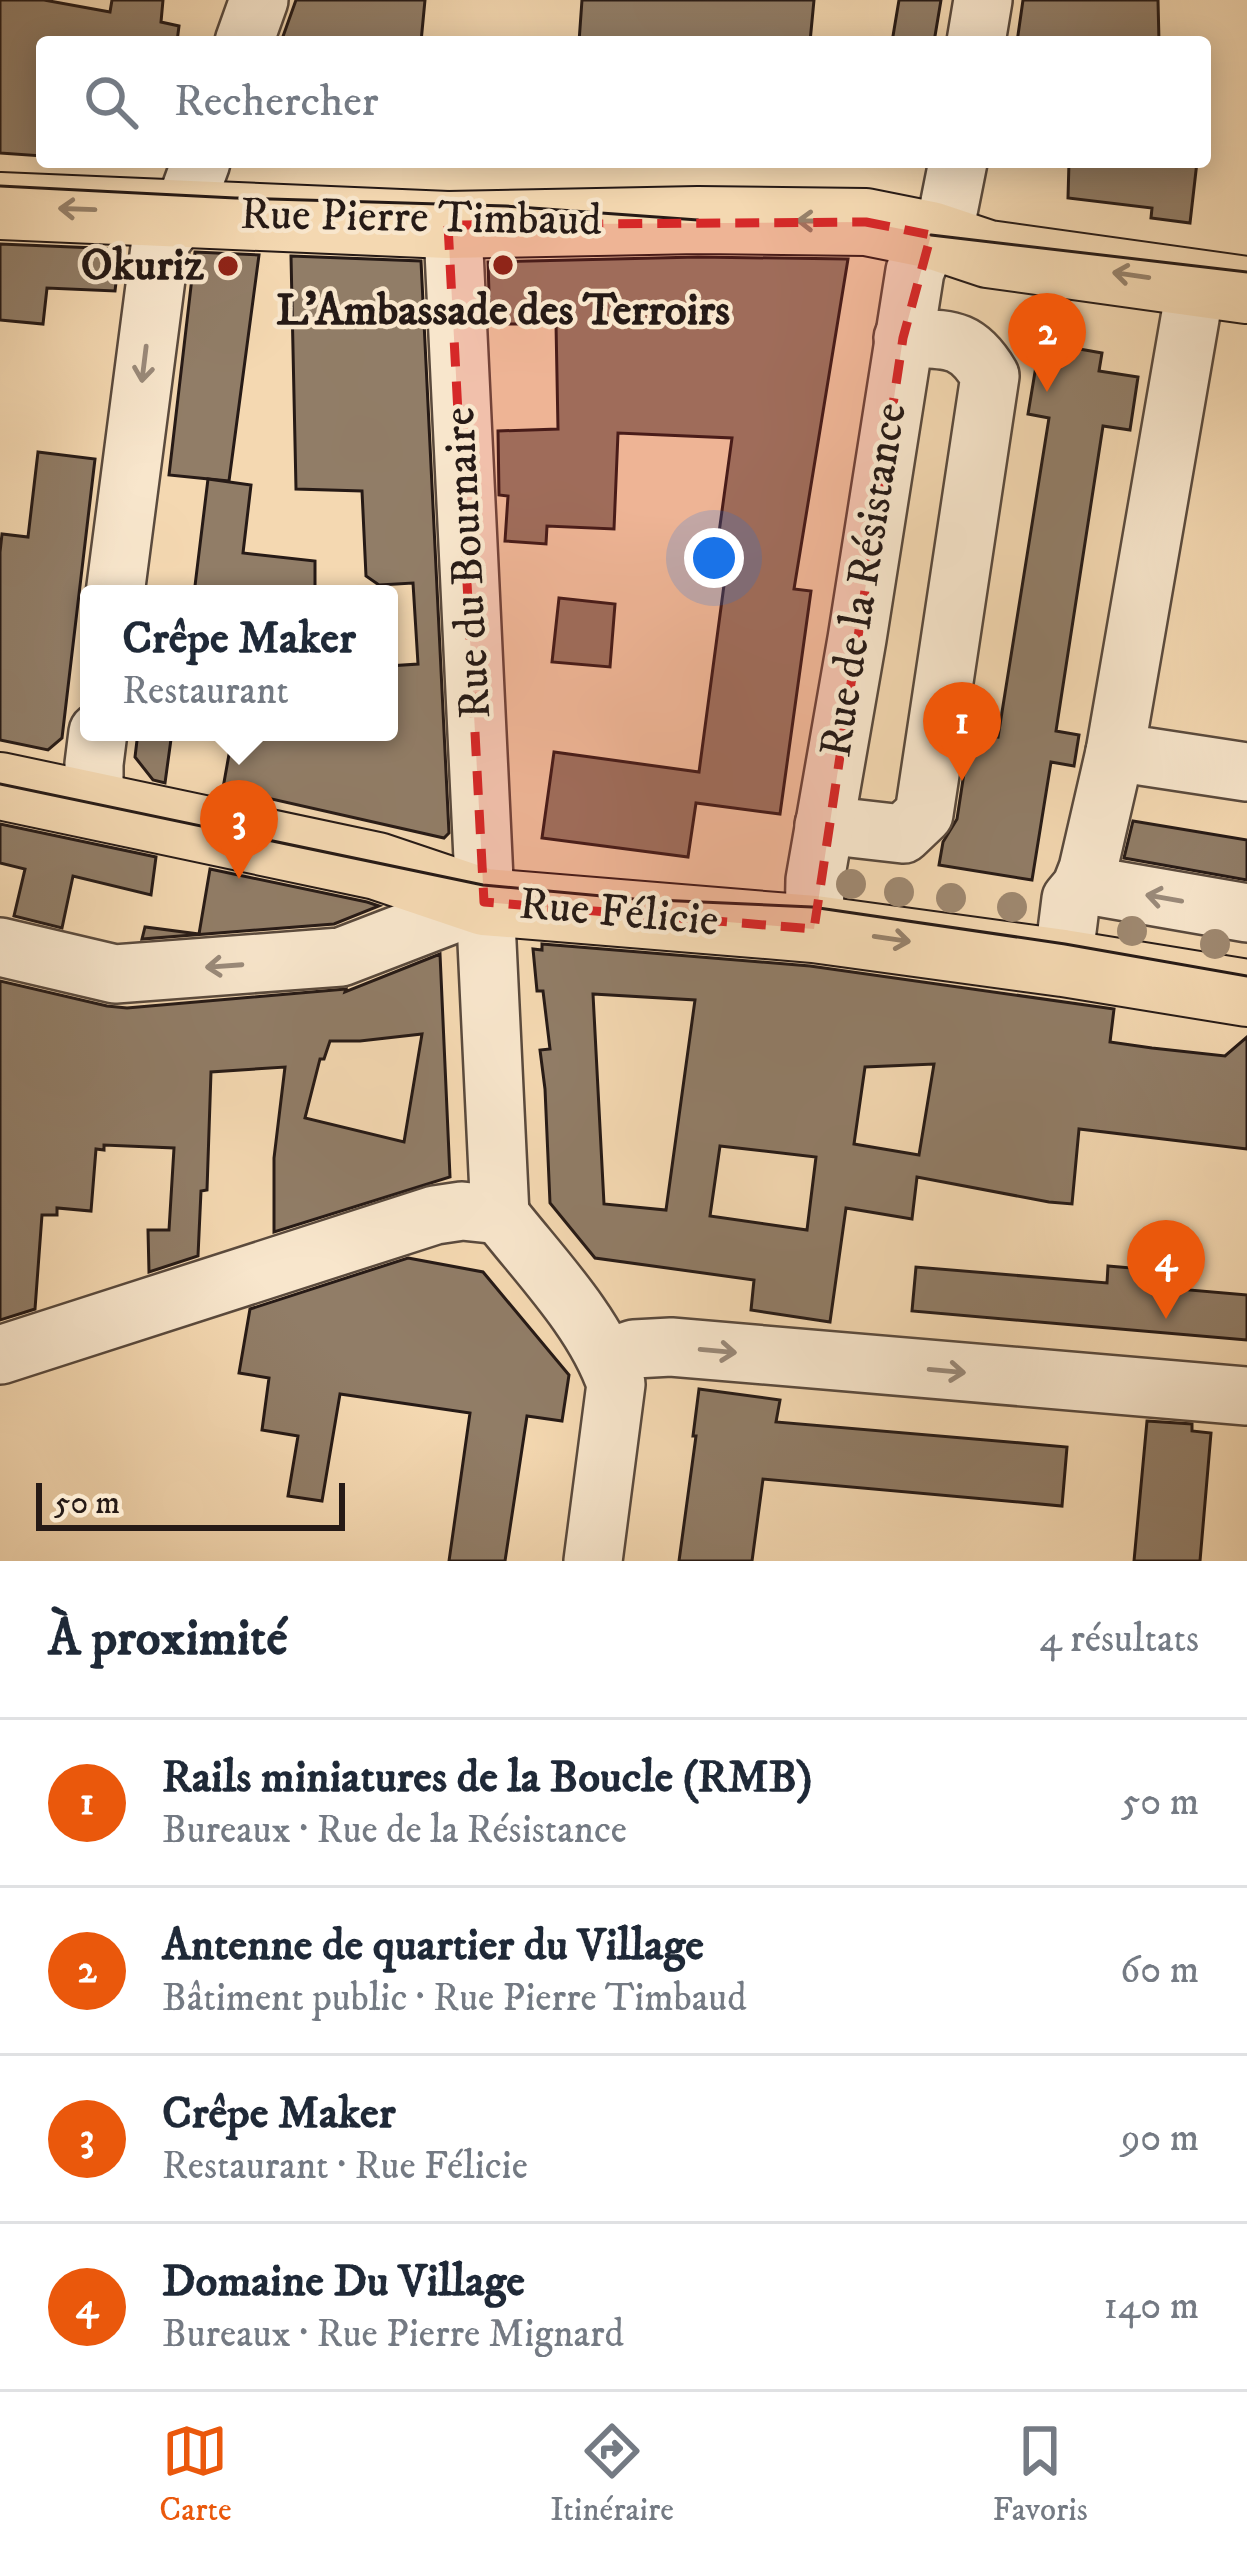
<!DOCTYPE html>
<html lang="fr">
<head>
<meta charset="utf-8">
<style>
  :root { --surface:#fff; --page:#f6f6f7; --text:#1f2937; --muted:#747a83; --line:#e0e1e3; --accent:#ea580c }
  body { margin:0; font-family:"IM FELL DW Pica",serif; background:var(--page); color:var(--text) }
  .scale { position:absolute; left:36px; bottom:30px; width:309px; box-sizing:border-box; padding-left:12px; border:6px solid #261a16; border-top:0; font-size:33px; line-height:42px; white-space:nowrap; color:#261a16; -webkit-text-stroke:9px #f8e6cc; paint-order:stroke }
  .you { position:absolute; left:714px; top:558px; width:42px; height:42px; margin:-30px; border:9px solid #fff; border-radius:50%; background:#1a73e8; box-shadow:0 0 0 18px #1a73e833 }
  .badge { display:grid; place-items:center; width:78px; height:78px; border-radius:50%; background:var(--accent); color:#fff; font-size:39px; font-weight:700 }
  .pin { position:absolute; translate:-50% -99px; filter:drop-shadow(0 3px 6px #0008) }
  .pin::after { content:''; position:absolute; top:63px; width:42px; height:36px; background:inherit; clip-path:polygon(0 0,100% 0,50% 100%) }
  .popup { position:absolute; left:80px; top:585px; width:318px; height:156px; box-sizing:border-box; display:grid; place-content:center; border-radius:12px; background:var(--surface); filter:drop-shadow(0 3px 9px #0005); font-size:39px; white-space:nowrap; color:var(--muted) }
  .popup b { font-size:45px; color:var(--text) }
  .popup::after { content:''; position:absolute; left:50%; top:100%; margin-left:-24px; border:24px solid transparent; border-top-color:var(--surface) }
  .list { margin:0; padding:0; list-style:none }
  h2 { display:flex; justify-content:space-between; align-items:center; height:156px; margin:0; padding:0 48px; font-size:51px }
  h2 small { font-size:39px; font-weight:400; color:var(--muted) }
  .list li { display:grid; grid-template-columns:78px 1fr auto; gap:36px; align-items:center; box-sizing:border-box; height:168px; padding:0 48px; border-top:3px solid var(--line) }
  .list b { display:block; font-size:45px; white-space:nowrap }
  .list p { margin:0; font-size:39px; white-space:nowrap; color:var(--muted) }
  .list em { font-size:39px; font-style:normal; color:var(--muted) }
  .icon { flex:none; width:66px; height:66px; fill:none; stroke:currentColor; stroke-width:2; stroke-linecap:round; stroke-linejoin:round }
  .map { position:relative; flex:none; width:1247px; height:1561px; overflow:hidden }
  .search { position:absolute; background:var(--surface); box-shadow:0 6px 30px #0003; left:36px; right:36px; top:36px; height:132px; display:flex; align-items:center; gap:30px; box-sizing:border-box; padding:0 42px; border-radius:12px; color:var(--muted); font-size:45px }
  .sheet { height:828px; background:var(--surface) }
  nav { display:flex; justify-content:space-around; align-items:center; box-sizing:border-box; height:168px; border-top:3px solid var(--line); background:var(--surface); font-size:33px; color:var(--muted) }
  nav a { display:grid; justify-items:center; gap:6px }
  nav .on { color:var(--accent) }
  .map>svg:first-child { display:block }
  .building { fill:#917d67; stroke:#261a16; stroke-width:3; fill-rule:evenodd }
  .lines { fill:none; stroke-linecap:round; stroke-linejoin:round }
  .minor-casing { stroke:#5a4a3d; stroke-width:62 }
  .major-casing { stroke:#261a16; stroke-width:70 }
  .minor { stroke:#f8e6cc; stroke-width:57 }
  .major { stroke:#f4d8b1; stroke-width:66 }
  .tram { stroke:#261a16; stroke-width:3 }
  .tree { fill:#9f8971 }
  .oneway { stroke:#97826b }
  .oneway2 { stroke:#9a8a7a }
  .marked { fill:#d62828; fill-opacity:0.2; stroke:#d62828; stroke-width:9; stroke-dasharray:24 15; stroke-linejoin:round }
  .poi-dot { fill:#8f2418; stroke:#f8e6cc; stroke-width:4.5 }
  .labels { text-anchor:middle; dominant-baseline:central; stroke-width:9; stroke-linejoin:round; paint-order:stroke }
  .street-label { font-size:45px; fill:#261a16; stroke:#f8e6cc }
  .poi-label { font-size:45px; font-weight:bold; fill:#261a16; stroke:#f8e6cc; text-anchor:end }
</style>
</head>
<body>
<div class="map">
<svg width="1247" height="1561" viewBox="0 0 1247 1561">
  <rect width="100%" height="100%" fill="#f4d8b1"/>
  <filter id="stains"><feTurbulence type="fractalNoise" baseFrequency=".00167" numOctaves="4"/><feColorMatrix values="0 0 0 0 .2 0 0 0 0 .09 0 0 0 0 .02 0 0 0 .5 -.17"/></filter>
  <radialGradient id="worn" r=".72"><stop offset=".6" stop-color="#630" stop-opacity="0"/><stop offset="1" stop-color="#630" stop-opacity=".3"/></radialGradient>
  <g class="building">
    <polygon points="0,0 44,0 110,12 112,0 163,0 161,22 179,26 177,42 42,42 42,156 0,153"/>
    <polygon points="296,0 425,0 421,42 281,42"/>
    <polygon points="582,0 814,0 810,42 579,42"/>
    <polygon points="899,0 941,0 934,42 892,42"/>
    <polygon points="1023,0 1158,0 1159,42 1017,42"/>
    <polygon points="1069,162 1197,162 1190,223 1151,218 1152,208 1068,198"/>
    <polygon points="0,244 120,249 115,291 47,288 43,324 0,320"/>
    <polygon points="195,252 259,255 229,481 169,475"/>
    <polygon points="291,256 421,261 449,833 444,838 223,788 233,732 389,732 389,666 418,664 413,583 379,585 366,576 362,491 296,489"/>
    <polygon points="698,257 848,259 794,589 811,591 780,814 696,803 688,857 542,838 554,752 699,772 724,585 714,584 714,569 732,438 618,433 614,529 547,526 546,544 505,541 508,496 499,495 498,431 558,429 556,324 490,324 488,262"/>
    <polygon points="1040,342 1102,353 1099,371 1138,377 1130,430 1103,426 1056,731 1079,735 1074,766 1051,762 1032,880 939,865 943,842 957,819 970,734 998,737 1049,418 1028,414"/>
    <polygon points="38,452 95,459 62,738 48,750 0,740 0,552 2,534 28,537"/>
    <polygon points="208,479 251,485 243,553 315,561 315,594 194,594"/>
    <polygon points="559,598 615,604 610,667 552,662"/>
    <polygon points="138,732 172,732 165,783 153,780 135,757"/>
    <polygon points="1133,821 1247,840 1247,880 1124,858"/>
    <polygon points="0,824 156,857 151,895 73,876 62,928 14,916 25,869 0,863"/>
    <polygon points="210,869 367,902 379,906 334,924 142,939 145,927 199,934"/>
    <path d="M 542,944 L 810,966 L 1114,1009 L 1110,1042 L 1152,1048 L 1225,1056 L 1247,1037 L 1247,1149 L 1079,1129 L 1072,1204 L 1049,1202 L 917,1177 L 912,1219 L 846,1208 L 830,1322 L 751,1310 L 754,1280 L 595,1258 L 550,1203 L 545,1089 L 540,1050 L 550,1049 L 543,991 L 537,991 L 533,949 L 542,950 ZM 593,994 L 695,1000 L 666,1210 L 604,1204 ZM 934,1064 L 919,1155 L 854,1144 L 865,1067 ZM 720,1146 L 816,1157 L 807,1230 L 710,1216 Z"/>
    <path d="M 440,954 L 450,1177 L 274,1232 L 274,1158 L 285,1067 L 211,1072 L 207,1190 L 201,1191 L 198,1256 L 149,1272 L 148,1230 L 169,1230 L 174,1148 L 104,1145 L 104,1150 L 96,1149 L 91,1211 L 57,1208 L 57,1215 L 42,1215 L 35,1309 L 0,1320 L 0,981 L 107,1006 L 127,1008 L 346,989 L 345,992 ZM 422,1034 L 404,1142 L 305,1118 L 320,1059 L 324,1059 L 330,1041 L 360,1041 Z"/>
    <polygon points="408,1258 483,1272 569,1375 562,1421 527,1416 505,1561 449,1561 470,1413 340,1394 322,1501 288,1496 298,1436 262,1430 269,1378 239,1373 250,1309"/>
    <polygon points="1108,1266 1190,1273 1189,1290 1247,1295 1247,1340 912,1311 916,1267 1107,1283"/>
    <polygon points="699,1389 780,1400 776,1422 1067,1447 1062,1506 763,1479 752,1561 679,1561 696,1436 693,1436"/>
    <polygon points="1147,1421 1192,1424 1192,1431 1211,1433 1200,1561 1134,1561"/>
  </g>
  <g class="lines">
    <g class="minor-casing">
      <g id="minor">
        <polyline points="244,42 259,0"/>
        <polyline points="976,42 983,0"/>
        <polyline points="448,225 454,251 500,1215"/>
        <polyline points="1196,284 1115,752 1247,772"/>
        <polyline points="115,594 161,240 182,214 201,162"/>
        <polyline points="94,808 94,764 98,732"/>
        <path d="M 824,825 L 903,834 L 924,814 L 990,376 C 966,335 947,340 903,338"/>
        <polyline points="1081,887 1092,886 1247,913"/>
        <polyline points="814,929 815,880 857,639 915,271 931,235 948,212 958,162"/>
        <polyline points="0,947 115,974 341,957 484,902"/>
        <polyline points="1063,963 1071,899 1081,887 1088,869 1115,752"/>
        <path d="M 500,1215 C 540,1266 595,1322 616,1384 L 593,1561"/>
        <polyline points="0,1355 435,1215 462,1211 500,1215"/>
        <polyline points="607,1358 634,1349 671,1347 1247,1396"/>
      </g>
    </g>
    <g class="major-casing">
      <g id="major">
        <polyline points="0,206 448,225 698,220 866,222 931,235 988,254 1247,290"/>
        <polyline points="0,786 377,866 484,902 814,929 1063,963 1247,993"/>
      </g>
    </g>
    <use href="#minor" class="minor"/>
    <use href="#major" class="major"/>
    <g class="tram">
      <polyline points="0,186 235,198 506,206 698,220"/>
      <polyline points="931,235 1247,272"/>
      <polyline points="0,784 483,885 634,899 812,907 1065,944 1247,976"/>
    </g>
  </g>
  <g class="tree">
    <circle cx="851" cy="884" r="15"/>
    <circle cx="899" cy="892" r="15"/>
    <circle cx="951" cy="898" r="15"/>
    <circle cx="1012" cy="907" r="15"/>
    <circle cx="1132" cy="931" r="15"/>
    <circle cx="1215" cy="944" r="15"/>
  </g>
  <defs><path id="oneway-shaft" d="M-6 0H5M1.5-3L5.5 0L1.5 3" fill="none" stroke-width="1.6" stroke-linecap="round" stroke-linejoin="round" transform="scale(3)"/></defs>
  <g class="oneway">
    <use href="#oneway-shaft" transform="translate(77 209) rotate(-178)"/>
    <use href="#oneway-shaft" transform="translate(815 221) rotate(-179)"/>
    <use href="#oneway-shaft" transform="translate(1131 275) rotate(-172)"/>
    <use href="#oneway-shaft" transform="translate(892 939) rotate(8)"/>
  </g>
  <g class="oneway2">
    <use href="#oneway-shaft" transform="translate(144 364) rotate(97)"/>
    <use href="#oneway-shaft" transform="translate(1164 898) rotate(-170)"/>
    <use href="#oneway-shaft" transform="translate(224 966) rotate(176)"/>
    <use href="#oneway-shaft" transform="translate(718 1351) rotate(5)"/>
    <use href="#oneway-shaft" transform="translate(947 1371) rotate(5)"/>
  </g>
  <path class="marked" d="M 866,222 L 931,235 L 903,338 L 814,929 L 484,902 L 448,225 Z"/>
  <g class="poi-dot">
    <circle cx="503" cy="265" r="12"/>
    <circle cx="228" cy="266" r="12"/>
  </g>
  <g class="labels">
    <g class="street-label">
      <text transform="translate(421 218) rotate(1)">Rue Pierre Timbaud</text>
      <text transform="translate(468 563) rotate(-93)">Rue du Bournaire</text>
      <text transform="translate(864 580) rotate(-81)">Rue de la Résistance</text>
      <text transform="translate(619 913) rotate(5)">Rue Félicie</text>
    </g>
    <g class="poi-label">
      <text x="204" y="266">Okuriz</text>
      <text x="503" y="311" text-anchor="middle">L'Ambassade des Terroirs</text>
    </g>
  </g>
  <rect width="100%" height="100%" filter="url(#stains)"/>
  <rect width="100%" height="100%" fill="url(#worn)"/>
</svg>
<div class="scale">50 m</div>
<div class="you"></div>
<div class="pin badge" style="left:962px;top:781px">1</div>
<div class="pin badge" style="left:1047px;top:392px">2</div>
<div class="pin badge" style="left:239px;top:879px">3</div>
<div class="popup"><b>Crêpe Maker</b>Restaurant</div>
<div class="pin badge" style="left:1166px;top:1319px">4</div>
<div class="search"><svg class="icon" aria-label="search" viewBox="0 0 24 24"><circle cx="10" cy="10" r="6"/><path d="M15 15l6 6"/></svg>Rechercher</div>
</div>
<section class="sheet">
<h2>À proximité<small>4 résultats</small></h2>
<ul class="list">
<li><span class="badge">1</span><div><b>Rails miniatures de la Boucle (RMB)</b><p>Bureaux · Rue de la Résistance</p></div><em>50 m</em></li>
<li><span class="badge">2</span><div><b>Antenne de quartier du Village</b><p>Bâtiment public · Rue Pierre Timbaud</p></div><em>60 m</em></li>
<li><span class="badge">3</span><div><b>Crêpe Maker</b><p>Restaurant · Rue Félicie</p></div><em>90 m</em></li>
<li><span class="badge">4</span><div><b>Domaine Du Village</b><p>Bureaux · Rue Pierre Mignard</p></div><em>140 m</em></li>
</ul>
</section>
<nav>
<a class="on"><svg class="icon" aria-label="map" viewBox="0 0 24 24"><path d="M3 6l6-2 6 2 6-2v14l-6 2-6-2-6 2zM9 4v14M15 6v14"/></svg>Carte</a>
<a><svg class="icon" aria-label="directions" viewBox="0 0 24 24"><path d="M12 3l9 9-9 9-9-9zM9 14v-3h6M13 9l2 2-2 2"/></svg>Itinéraire</a>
<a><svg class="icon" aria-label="saved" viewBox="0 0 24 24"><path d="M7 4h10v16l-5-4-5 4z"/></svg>Favoris</a>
</nav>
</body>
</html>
